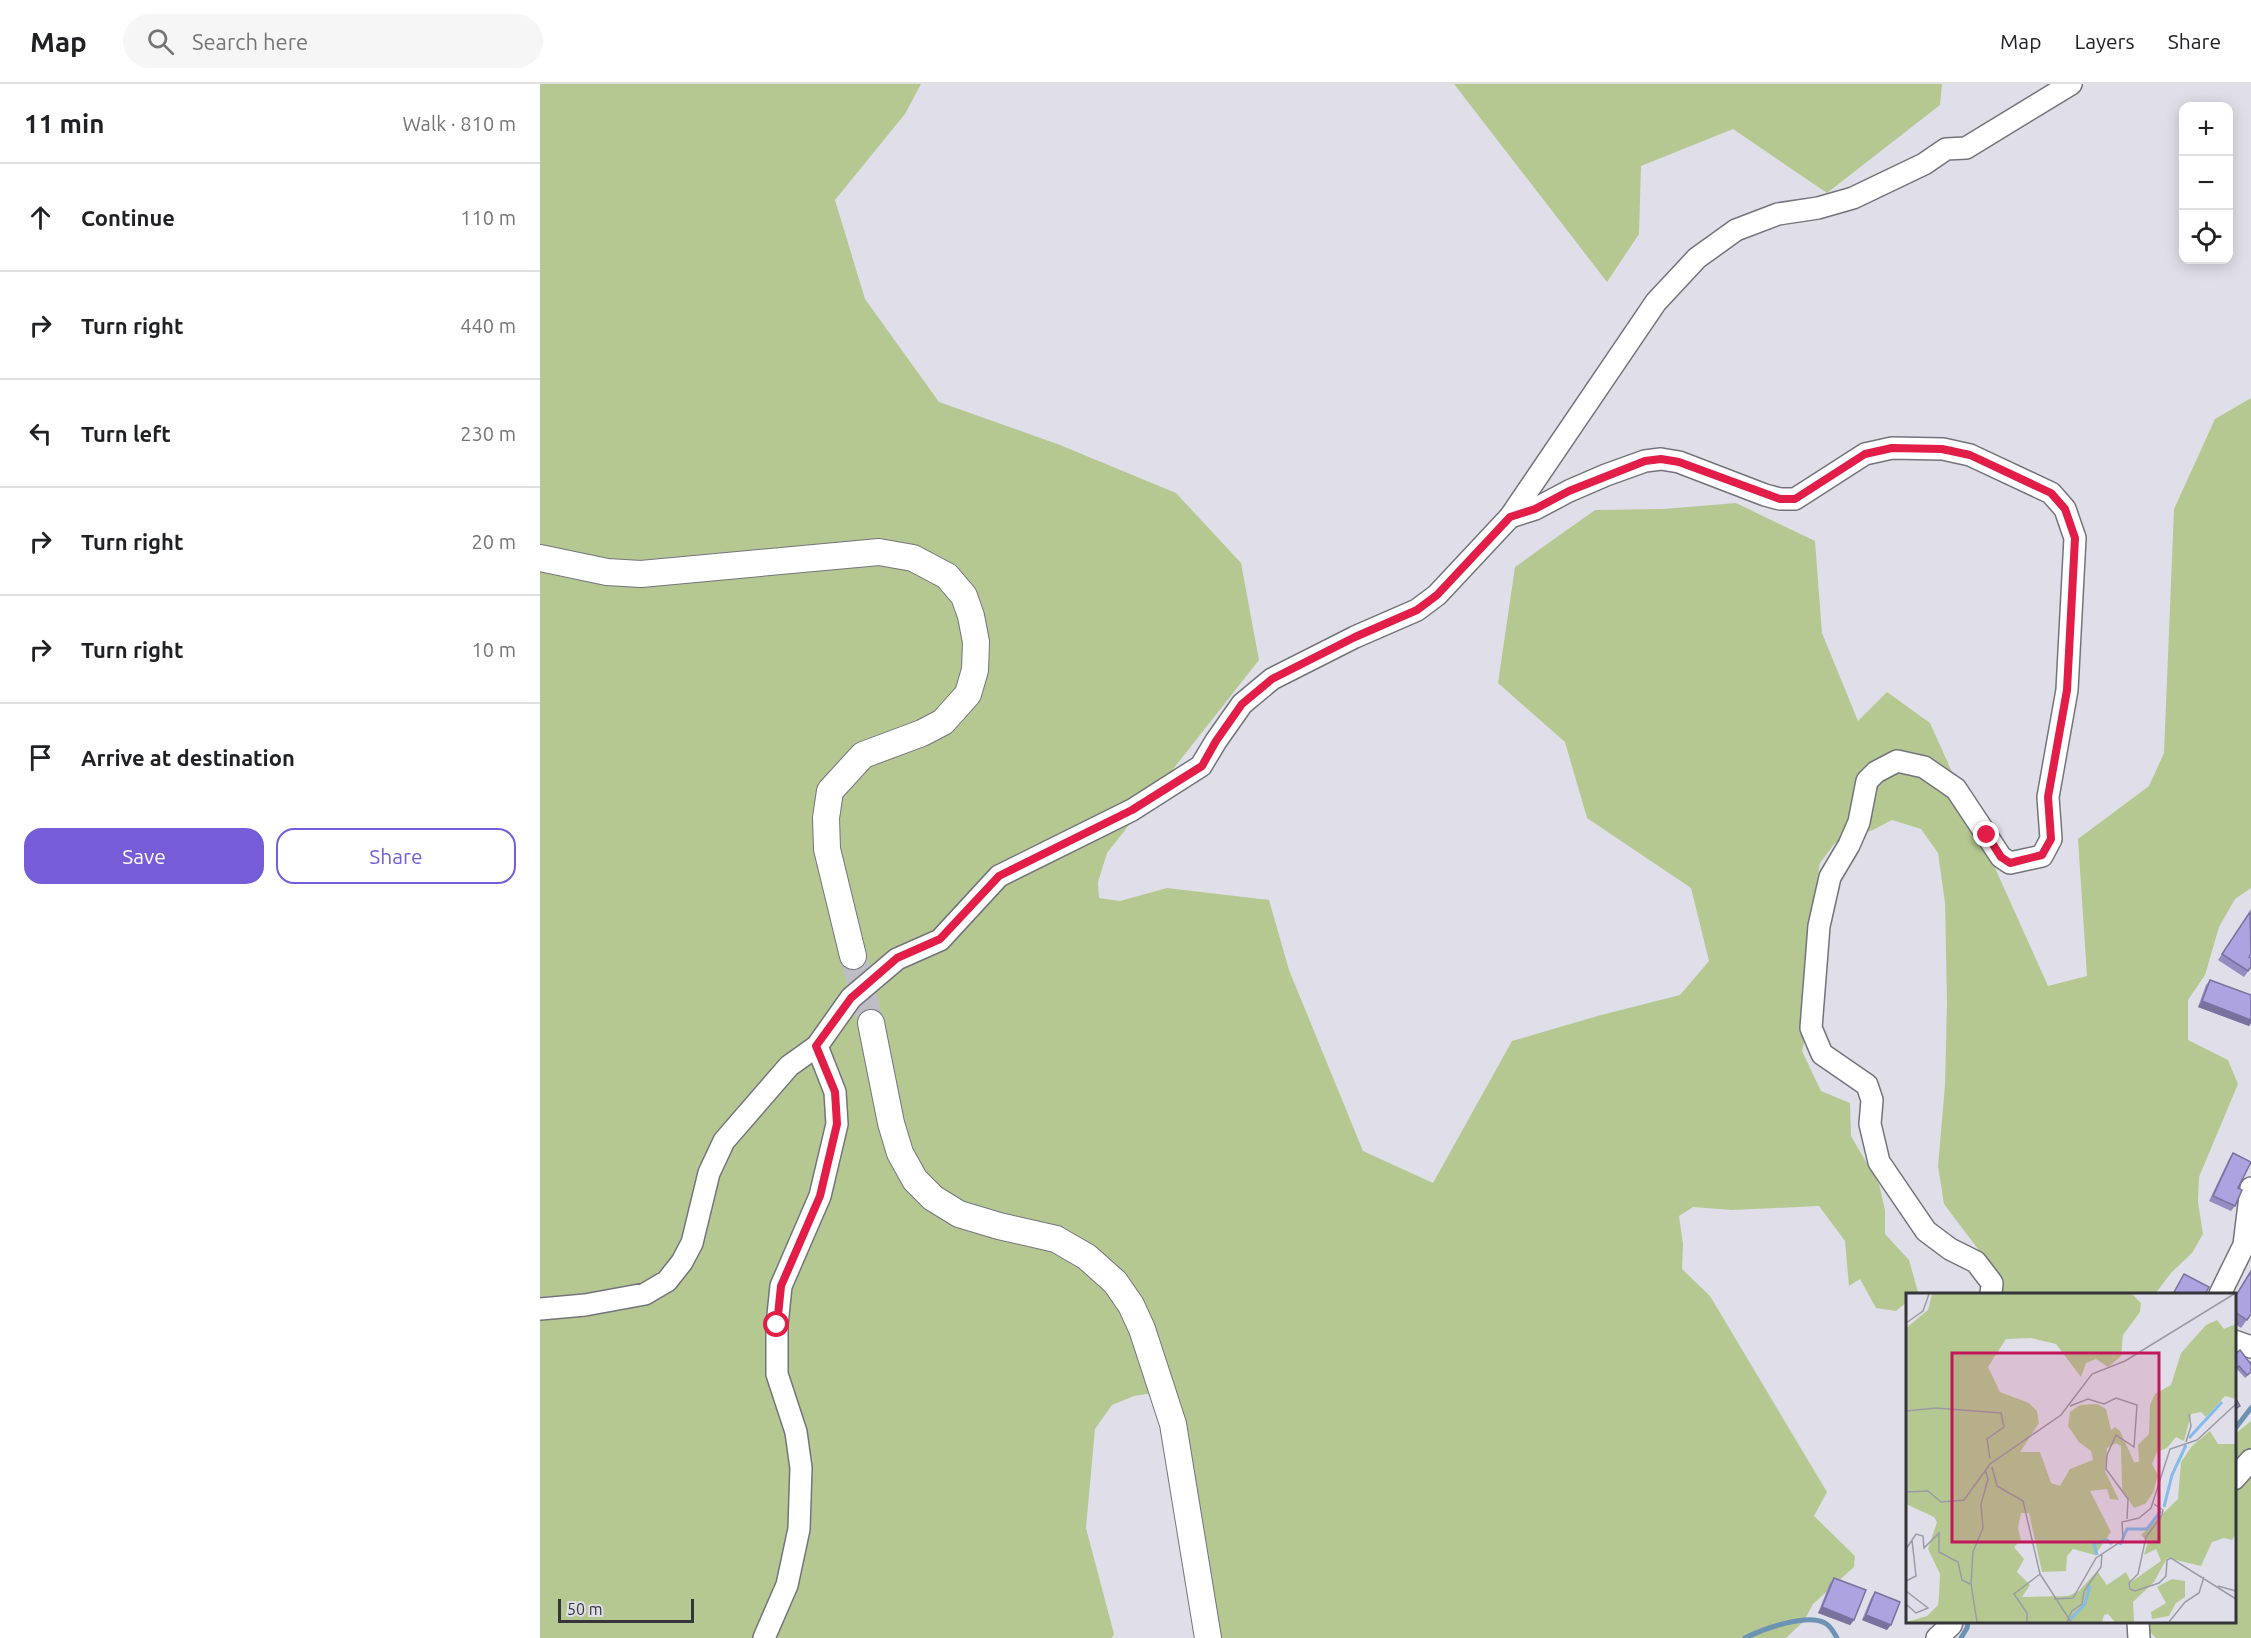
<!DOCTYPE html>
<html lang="en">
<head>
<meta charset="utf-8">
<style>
  :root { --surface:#fff; --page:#f6f6f6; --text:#202124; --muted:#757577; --line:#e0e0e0; --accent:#765dd7 }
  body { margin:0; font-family:Ubuntu,sans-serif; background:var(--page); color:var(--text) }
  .controls { position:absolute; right:18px; top:18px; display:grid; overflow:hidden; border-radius:12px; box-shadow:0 3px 15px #0003 }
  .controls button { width:54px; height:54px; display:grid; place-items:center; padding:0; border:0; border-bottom:2px solid var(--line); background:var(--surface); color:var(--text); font:30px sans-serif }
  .scale { position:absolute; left:18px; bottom:15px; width:136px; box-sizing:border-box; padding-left:6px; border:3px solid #353539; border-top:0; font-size:16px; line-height:21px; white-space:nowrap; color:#353539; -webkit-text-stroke:4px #e0dfe9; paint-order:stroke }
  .stop { position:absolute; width:18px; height:18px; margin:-14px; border:4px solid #e11d48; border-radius:50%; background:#fff }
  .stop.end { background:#e11d48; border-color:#fff; box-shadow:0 2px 6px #0008 }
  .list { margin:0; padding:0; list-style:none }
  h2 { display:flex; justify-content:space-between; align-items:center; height:78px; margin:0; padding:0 24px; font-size:26px }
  h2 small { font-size:20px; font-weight:400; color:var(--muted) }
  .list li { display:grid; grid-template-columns:39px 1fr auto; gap:18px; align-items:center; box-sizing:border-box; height:108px; padding:0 24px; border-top:2px solid var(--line) }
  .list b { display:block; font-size:22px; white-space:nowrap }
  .list em { font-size:20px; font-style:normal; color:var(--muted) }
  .actions { display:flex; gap:12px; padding:18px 24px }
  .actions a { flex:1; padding:14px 0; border:2px solid var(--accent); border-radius:18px; text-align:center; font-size:21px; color:var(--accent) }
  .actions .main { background:var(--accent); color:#fff }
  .icon { flex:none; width:33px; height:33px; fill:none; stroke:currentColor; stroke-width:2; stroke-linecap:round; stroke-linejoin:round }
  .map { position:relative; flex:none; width:1711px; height:1554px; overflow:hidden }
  header { display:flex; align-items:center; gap:36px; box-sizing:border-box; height:84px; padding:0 30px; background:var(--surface); border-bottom:2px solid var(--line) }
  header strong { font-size:28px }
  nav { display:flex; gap:33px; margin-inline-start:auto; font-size:21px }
  .search { width:420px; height:54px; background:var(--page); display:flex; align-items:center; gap:15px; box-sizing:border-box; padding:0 21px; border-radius:33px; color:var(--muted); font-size:22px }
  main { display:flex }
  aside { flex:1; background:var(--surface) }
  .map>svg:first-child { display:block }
  .green { fill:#b5c892 }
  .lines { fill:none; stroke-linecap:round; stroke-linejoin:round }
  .stream { stroke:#6c93b4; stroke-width:5 }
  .tertiary-tunnel { stroke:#bebdc6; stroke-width:26; stroke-dasharray:26 13; stroke-linecap:butt }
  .minor-casing { stroke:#74737c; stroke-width:24 }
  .tertiary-casing { stroke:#74737c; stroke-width:28 }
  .minor { stroke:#fff; stroke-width:21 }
  .tertiary { stroke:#fff; stroke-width:26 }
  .wall { fill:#958cc2 }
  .shaded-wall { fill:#79729e }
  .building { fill:#ada3e1; stroke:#79729e; stroke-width:1.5 }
  .route { stroke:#e11d48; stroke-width:8 }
  .inset-river { fill:none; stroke:#83bbe9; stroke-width:3 }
  .inset-road { fill:none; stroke:#9c9ba3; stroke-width:1.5 }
  .view { fill:#c2185b; fill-opacity:0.15; stroke:#c2185b; stroke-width:3 }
  .inset-edge { fill:none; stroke:#353539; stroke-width:3 }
</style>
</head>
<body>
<header>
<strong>Map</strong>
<div class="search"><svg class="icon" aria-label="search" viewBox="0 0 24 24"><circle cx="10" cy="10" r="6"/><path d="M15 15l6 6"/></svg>Search here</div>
<nav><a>Map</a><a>Layers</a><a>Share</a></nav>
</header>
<main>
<aside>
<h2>11 min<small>Walk · 810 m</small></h2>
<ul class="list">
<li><svg class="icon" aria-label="ahead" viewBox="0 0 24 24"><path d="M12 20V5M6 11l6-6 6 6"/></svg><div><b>Continue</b></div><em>110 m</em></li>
<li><svg class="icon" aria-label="right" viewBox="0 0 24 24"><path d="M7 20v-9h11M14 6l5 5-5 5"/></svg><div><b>Turn right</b></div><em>440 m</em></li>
<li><svg class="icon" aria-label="left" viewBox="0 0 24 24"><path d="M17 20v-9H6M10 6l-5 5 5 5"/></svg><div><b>Turn left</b></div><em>230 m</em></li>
<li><svg class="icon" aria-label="right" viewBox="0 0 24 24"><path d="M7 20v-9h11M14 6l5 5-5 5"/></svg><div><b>Turn right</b></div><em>20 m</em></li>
<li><svg class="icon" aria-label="right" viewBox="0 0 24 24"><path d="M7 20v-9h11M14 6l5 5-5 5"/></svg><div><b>Turn right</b></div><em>10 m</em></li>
<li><svg class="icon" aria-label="arrive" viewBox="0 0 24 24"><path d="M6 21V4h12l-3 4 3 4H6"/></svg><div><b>Arrive at destination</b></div></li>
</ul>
<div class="actions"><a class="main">Save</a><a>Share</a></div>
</aside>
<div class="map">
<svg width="1711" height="1554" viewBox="0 0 1711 1554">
  <rect width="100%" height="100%" fill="#e0dfe9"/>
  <g class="green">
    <polygon points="0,0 381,0 365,30 295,116 325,215 399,318 520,361 636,409 701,479 719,576 567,769 558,798 559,814 580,817 627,804 729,816 749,886 823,1067 893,1099 972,957 1061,931 1140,911 1169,877 1151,804 1047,734 1025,658 958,599 975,483 1055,426 1123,425 1196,419 1275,457 1282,549 1318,637 1347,608 1390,639 1508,902 1547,892 1538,755 1609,702 1624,669 1634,425 1675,335 1711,314 1711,804 1695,815 1679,843 1665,891 1648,916 1648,956 1688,976 1698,1000 1659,1093 1658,1118 1663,1150 1652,1169 1631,1189 1615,1210 1462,1210 1459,1193 1404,1120 1398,1082 1405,1001 1407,918 1405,819 1398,769 1381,745 1352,736 1333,746 1295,759 1280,779 1272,825 1265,955 1262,967 1281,1007 1310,1019 1311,1052 1339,1100 1345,1126 1345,1150 1369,1176 1378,1208 1368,1210 1367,1218 1356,1227 1336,1224 1320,1195 1309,1202 1305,1157 1279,1122 1192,1126 1153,1123 1139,1132 1143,1160 1142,1185 1170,1212 1287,1408 1274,1432 1315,1472 1314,1483 1273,1520 1264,1537 1246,1554 679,1554 632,1306 594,1312 572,1321 555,1345 546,1444 574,1550 572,1554 0,1554"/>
    <polygon points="914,0 1402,0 1400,21 1287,109 1193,45 1101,82 1099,150 1067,198"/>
    <polygon points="1711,1337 1711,1554 1616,1554 1600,1538 1694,1538 1695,1350"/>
  </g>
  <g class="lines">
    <g class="stream">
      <polyline points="1694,1346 1711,1324"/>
      <path d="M 1205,1554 C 1223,1545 1267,1529 1285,1539 C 1291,1542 1294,1549 1297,1554"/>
      <polyline points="1421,1554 1427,1544 1428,1538"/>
    </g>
    <polyline class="tertiary-tunnel" points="313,872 331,939"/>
    <g class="minor-casing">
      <g id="minor">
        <polyline points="970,433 995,425 1029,407 1066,391 1105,377 1121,375 1139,378 1225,411 1240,415 1255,415 1325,370 1352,364 1403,365 1430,371 1511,409 1525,425 1535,454 1527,606 1508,713 1511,755 1502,772 1470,779 1461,773 1416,705 1384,683 1357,677 1336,688 1327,697 1319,738 1309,761 1290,793 1279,842 1271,944 1282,970 1327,1001 1332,1016 1330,1040 1339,1078 1386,1147 1410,1165 1436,1178 1452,1199 1451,1210"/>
        <polyline points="1680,1210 1704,1161 1711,1104"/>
        <polyline points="0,1225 45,1221 105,1210 127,1197 142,1178 152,1159 169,1089 184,1057 249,982 277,962 311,914 357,875 400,856 459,792 592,726 661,682 676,657 702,620 732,595 815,553 877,526 897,511 970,433 1116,218 1157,174 1196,146 1238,130 1278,124 1313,114 1384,80 1406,65 1426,64 1531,0"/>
        <polyline points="1694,1257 1711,1263"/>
        <polyline points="1694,1395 1711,1376"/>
        <polyline points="1598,1538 1599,1554"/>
        <polyline points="224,1554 247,1501 259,1445 261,1384 256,1348 237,1290 237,1241 241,1202 280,1112 297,1040 295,1008 277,962"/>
        <polyline points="1397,1554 1411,1541 1412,1538"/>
      </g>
    </g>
    <g class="tertiary-casing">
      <g id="tertiary">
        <polyline points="0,474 67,488 101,490 339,468 373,474 407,492 424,512 431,532 436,558 435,586 428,610 403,638 382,649 323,671 290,707 286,734 287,765 313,872"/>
        <polyline points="331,939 351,1039 360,1069 375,1096 393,1114 419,1130 459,1142 516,1155 547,1173 575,1198 591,1221 602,1245 633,1340 668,1554"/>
      </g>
    </g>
    <use href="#minor" class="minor"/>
    <use href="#tertiary" class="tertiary"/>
  </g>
  <g class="wall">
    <polygon points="1710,828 1709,873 1711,883 1704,893 1678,876"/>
    <polygon points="1670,896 1711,911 1711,939 1709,942 1658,923 1666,901"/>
    <polygon points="1693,1069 1698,1104 1695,1122 1691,1127 1669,1117 1689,1075"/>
    <polygon points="1711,1186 1711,1230 1701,1244 1695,1240 1695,1213"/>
    <polygon points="1695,1270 1710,1279 1711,1278 1711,1289 1705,1294 1697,1285"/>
    <polygon points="1294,1494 1314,1536 1310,1541 1278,1529 1290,1499"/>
    <polygon points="1335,1508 1347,1546 1322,1536 1331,1514"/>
  </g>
  <g class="shaded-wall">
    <polygon points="1662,917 1711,936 1711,939 1709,942 1658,923"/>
    <polygon points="1282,1523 1314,1536 1310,1541 1278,1529"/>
    <polygon points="1326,1531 1351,1541 1347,1546 1322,1536"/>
  </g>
  <g class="building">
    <polygon points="1710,828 1711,870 1709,873 1711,874 1711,883 1708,887 1682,870"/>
    <polygon points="1670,896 1711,911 1711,936 1662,917"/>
    <polygon points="1693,1069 1711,1078 1698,1104 1702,1106 1695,1122 1673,1112"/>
    <polygon points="1711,1187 1711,1230 1707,1236 1695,1228 1695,1213"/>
    <polygon points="1644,1190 1669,1203 1665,1210 1633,1210"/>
    <polygon points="1700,1266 1710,1279 1711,1278 1711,1288 1707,1291 1699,1282 1695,1286 1695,1270"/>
    <polygon points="1695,1313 1700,1322 1695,1325"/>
    <polygon points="1294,1494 1326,1506 1314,1536 1282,1523"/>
    <polygon points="1335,1508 1360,1518 1351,1541 1326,1531"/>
  </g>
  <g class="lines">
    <polyline class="route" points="237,1241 241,1202 280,1112 297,1040 295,1008 276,962 311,914 357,874 400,855 459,792 592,726 662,682 676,657 702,620 732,595 815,553 877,526 897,511 970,433 995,425 1029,407 1105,377 1121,375 1139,378 1240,415 1255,415 1325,370 1352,364 1402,365 1430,371 1511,409 1525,425 1535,454 1527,606 1508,713 1511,755 1502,771 1470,779 1461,773 1447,751"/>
  </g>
  <g transform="translate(1366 1209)">
    <rect width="330" height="330" fill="#e0dfe9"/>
    <path d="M 26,1 L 226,1 L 235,10 L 234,19 L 217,42 L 215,63 L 202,74 L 190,66 L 180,70 L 175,84 L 150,51 L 125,45 L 100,46 L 82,74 L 94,99 L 123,110 L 131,118 L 133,130 L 114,159 L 134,159 L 145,190 L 154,193 L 164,176 L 187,167 L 185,158 L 173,149 L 162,133 L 164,119 L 174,112 L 191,111 L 200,116 L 205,137 L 209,134 L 214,138 L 228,169 L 233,169 L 232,152 L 243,141 L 244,112 L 249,101 L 265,92 L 275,60 L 300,32 L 311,27 L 318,36 L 330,31 L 330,106 L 319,103 L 300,124 L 295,119 L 285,121 L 278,148 L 270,144 L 261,155 L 251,159 L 246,171 L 252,182 L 247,200 L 239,211 L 228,215 L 216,196 L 215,153 L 210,150 L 201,155 L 199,178 L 213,207 L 204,206 L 201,196 L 184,198 L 205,239 L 189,262 L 167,256 L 161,263 L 160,278 L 136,279 L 123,220 L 115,220 L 112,235 L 115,248 L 108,254 L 118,266 L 111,279 L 124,292 L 116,304 L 162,303 L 173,298 L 191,278 L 201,292 L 220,279 L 225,289 L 255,268 L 250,256 L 238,262 L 242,249 L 235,242 L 272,206 L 275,169 L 286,153 L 304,138 L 312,151 L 330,151 L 330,241 L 326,247 L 318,245 L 306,249 L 295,273 L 261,265 L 248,289 L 227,309 L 228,329 L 209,329 L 202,321 L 198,322 L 196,329 L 0,329 L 21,323 L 32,312 L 33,303 L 34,281 L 22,256 L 31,229 L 28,224 L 0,211 L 0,35 L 22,17 ZM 266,286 L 279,288 L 279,304 L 270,310 L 263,323 L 246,326 L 245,319 L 260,310 L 251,294 Z" fill="#b5c892"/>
    <path class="inset-river" d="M 283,145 L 316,109M 258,214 L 266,182 L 280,152M 214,252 L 221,236 L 241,236 L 255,218M 191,262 L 188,251 L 201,247 L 206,251M 164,327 L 179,311 L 184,292"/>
    <path class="inset-road" d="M 0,30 L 17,18 L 23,1M 164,113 L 182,106 L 198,111 L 210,105 L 231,112 L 228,154 L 210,142 L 201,162 L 200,176 L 222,206 L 221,226M 0,118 L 30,115 L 95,120 L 98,134 L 81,146 L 84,166M 280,149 L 285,133 L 283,121M 86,174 L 91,193 L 117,208 L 134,281 L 165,329M 0,199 L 22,198 L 35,209 L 58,207 L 84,171 L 155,122 L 186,81 L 219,68 L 328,1M 248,211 L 257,217 L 256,222 L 240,244 L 232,281 L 223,290 L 224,296 L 229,298 L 253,290 L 260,283 L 261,267 L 265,265 L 330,306M 0,256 L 10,241 L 17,243 L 18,255 L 33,240 L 33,259 L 52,269 L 56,287 L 64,291M 0,288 L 10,283 L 6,247M 312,293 L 330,298M 0,298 L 22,315 L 10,320 L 0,311M 148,306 L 167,305 L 190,265 L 217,247 L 216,229 L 233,225 L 245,215 L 264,156 L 291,147 L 330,111M 71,329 L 65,291 L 67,259 L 77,235 L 75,211 L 82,186 L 79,177M 121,329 L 121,320 L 108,301 L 134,281M 161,329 L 166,318 L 176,311 L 178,298 L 195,274 L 196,260M 263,329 L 279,309 L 293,300 L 298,284"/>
    <path class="view" d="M 46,60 L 253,60 L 253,249 L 46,249 Z"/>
    <rect width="330" height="330" class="inset-edge"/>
  </g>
</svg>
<div class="controls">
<button>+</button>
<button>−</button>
<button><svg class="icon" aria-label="locate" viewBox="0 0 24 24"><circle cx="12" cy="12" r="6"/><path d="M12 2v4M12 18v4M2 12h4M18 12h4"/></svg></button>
</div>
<div class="scale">50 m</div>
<div class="stop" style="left:237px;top:1241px"></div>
<div class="stop end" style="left:1447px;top:751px"></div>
</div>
</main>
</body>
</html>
